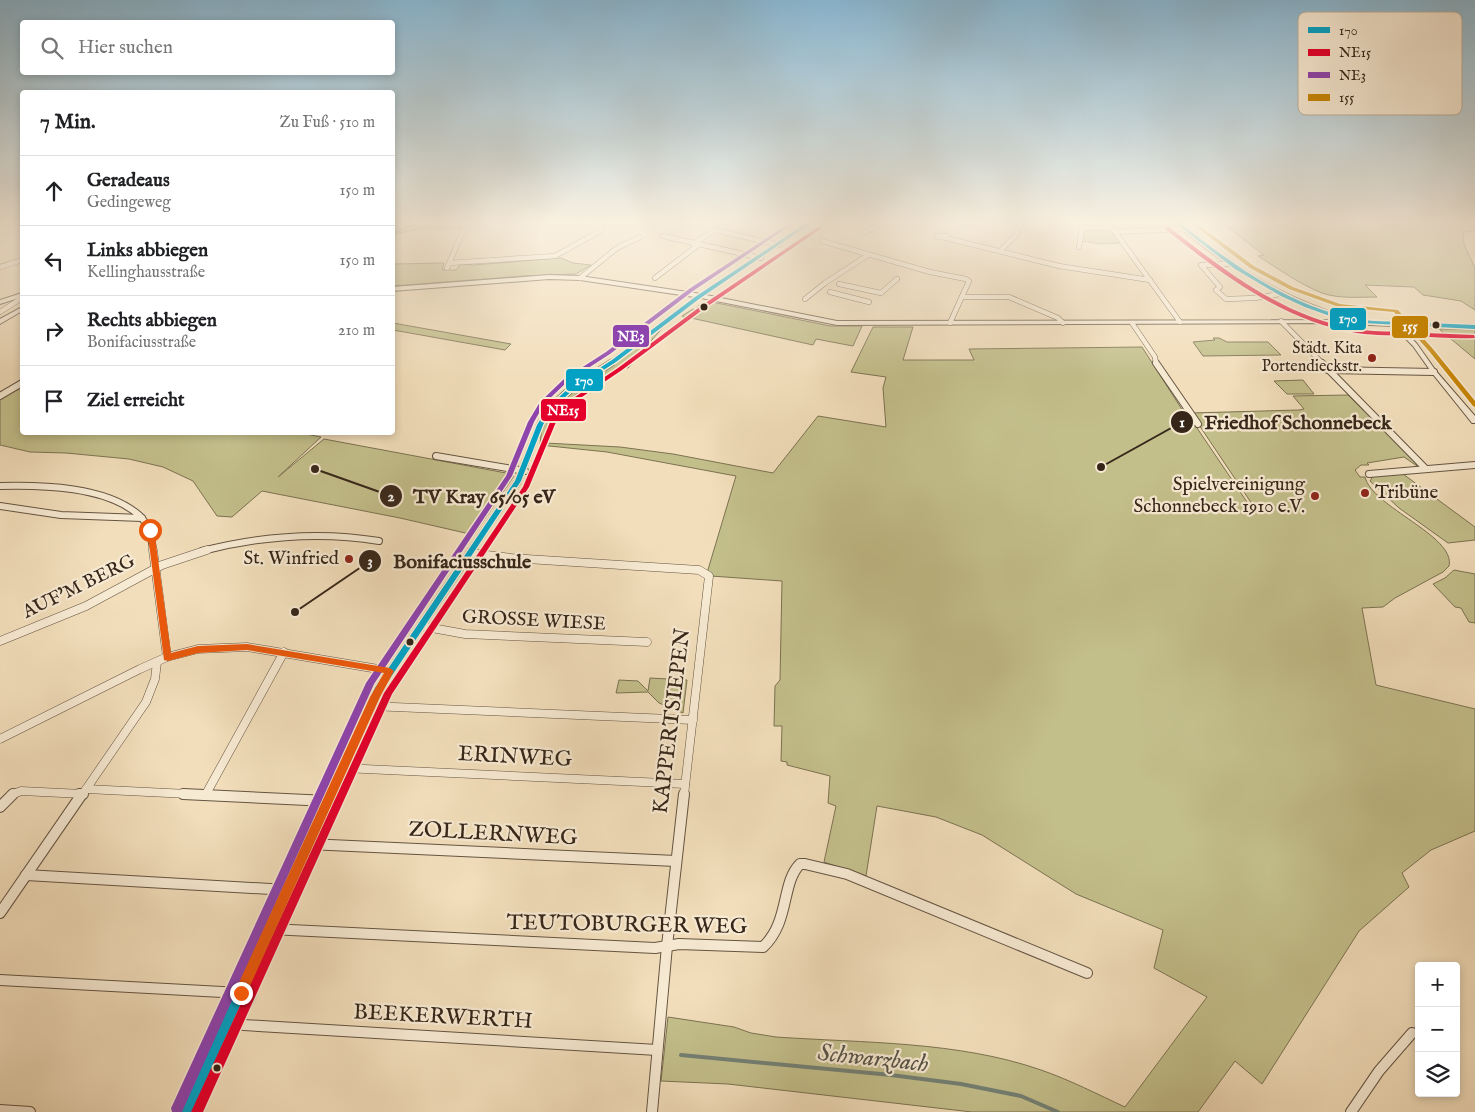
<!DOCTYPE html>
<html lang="de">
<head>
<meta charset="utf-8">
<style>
  :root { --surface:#fff; --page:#f6f6f6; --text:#202124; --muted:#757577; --line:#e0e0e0 }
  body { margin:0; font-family:"IM FELL English",serif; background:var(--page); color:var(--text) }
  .controls { position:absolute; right:15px; bottom:15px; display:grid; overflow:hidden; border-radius:5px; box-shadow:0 2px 8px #0003 }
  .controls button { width:45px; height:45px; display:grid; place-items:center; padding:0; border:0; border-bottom:1px solid var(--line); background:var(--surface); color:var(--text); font:25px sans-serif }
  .stop { position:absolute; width:15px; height:15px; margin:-11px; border:4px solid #ea580c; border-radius:50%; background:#fff }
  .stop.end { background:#ea580c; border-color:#fff; box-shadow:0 1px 5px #0008 }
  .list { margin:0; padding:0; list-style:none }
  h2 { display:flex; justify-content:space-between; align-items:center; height:65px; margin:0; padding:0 20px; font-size:21px }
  h2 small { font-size:16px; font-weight:400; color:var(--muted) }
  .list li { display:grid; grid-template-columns:32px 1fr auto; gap:15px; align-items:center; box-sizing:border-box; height:70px; padding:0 20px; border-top:1px solid var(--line) }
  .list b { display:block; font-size:19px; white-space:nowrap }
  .list p { margin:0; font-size:16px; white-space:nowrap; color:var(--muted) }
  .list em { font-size:16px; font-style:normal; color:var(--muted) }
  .icon { flex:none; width:28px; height:28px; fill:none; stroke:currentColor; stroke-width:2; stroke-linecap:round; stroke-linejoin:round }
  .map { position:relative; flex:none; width:1475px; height:1112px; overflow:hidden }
  .search { position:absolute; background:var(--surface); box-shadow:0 2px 8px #0003; left:20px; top:20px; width:375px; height:55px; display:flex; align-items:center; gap:12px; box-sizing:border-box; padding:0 18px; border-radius:5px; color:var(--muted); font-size:19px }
  .panel { position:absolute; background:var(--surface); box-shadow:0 2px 8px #0003; left:20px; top:90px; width:375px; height:345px; border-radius:5px }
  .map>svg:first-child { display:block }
  .green { fill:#c3bf8b; stroke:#7c7252 }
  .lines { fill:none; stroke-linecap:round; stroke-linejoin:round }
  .stream-far1 { stroke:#738075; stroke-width:2 }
  .stream { stroke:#738075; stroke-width:4 }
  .minor-far3-casing { stroke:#655442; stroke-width:5.5 }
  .minor-far2-casing { stroke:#655442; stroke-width:8 }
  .minor-far1-casing { stroke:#655442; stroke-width:9 }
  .minor-casing { stroke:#655442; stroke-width:12 }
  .tertiary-casing { stroke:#655442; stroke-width:2 }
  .minor-far3 { stroke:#f7ead3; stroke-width:4.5 }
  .minor-far2 { stroke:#f7ead3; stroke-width:6 }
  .minor-far1 { stroke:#f7ead3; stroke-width:8 }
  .minor { stroke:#f7ead3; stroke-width:10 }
  .tertiary { fill:#f7ead3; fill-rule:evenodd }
  .bus-1-casing { stroke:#f7ead3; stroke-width:3 }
  .bus-2-casing { stroke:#f7ead3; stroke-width:3 }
  .bus-3-casing { stroke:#f7ead3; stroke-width:3 }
  .bus-4-casing { stroke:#f7ead3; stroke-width:3 }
  .bus-1 { fill:#03a2c5; fill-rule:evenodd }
  .bus-2 { fill:#e4002b; fill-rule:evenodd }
  .bus-3 { fill:#8e44ad; fill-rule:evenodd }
  .bus-4 { fill:#c78606; fill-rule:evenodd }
  .route { fill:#ea580c }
  .bus-dot { fill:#362619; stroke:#f7ead3; stroke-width:2 }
  .poi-dot { fill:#8f2418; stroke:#f7ead3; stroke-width:2 }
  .labels { text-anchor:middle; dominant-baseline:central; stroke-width:4.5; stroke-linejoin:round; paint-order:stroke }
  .far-poi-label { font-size:16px; fill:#362619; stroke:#f7ead3; text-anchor:end }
  .poi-label { font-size:19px; fill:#362619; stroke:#f7ead3; text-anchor:end }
  .street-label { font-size:19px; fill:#362619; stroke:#f7ead3 }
  .near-street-label { font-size:22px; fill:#362619; stroke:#f7ead3 }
  .near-water-label { font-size:24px; font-style:italic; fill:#545347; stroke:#f7ead3 }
  .key { fill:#f7ead3; stroke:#bdaf9b; stroke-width:1 }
  .key-label { font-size:14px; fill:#362619 }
  .leader { fill:none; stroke:#362619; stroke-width:2 }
  .callout-dot { fill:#362619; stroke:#f7ead3; stroke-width:2 }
  .mark-label { font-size:15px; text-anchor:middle; font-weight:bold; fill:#fff }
  .callout-label { font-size:20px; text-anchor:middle; font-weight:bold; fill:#362619; stroke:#f7ead3; stroke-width:4.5; stroke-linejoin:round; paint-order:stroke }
  .line-badge { stroke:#f7ead3; stroke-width:2 }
  .badge-label { font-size:14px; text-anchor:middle; font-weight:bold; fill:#fff }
</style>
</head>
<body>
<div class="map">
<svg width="1475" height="1112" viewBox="0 0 1475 1112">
  <rect width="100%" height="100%" fill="#f2debb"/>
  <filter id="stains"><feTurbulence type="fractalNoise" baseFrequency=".004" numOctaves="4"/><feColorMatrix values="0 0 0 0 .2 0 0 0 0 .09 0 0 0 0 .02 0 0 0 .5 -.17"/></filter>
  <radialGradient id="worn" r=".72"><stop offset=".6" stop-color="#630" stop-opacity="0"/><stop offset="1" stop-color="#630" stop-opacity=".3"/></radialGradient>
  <g class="green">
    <polygon points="392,220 469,220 463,229 420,228 393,235"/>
    <path d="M 1218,220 L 1475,220 L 1475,231 L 1463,232 L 1464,244 L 1475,268 L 1475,310 L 1461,301 L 1423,295 L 1414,287 L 1365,285 L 1377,297 C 1359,297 1339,299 1322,293 C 1299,284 1279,269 1258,256 L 1264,255 Z"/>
    <polygon points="1083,229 1109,229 1120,243 1100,244 1082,241"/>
    <polygon points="561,258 573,263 591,265 576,274 524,276 393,286 393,264 444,263 442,270 456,270 461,264 473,265"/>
    <polygon points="712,302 830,326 862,326 853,346 816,339 813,345 682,316 693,309 695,310 700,304"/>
    <path d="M 670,319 L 628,368 L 620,366 L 608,374 L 591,393 L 582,390 C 564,403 548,420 545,443 L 620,447 L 673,454 L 773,473 L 818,416 L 886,427 L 883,388 L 886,377 L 851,372 L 873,327 L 913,327 L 903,360 L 974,360 L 969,349 L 1142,347 L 1190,422 L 1197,428 L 1249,505 L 1252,504 L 1191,413 L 1299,410 L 1304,409 L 1293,396 L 1348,395 L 1416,462 L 1417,466 L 1404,457 L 1367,463 L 1369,465 L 1361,465 L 1355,470 L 1360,477 L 1365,477 C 1372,507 1456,536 1449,566 L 1443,572 L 1395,598 L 1383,607 L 1362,608 L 1376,685 L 1475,709 L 1475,831 L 1431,850 L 1402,873 L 1409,887 L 1359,931 L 1262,1084 L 1235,1061 L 1198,1112 L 972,1112 L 728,1084 L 661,1081 L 668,1017 L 734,1027 L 751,1033 L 776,1037 C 863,1043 958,1041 1041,1070 C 1070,1080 1097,1094 1125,1107 L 1207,997 L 1154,968 L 1163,930 L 1076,894 L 982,835 L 936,817 L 877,806 L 866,876 L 824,862 L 836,806 L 828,803 L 830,776 L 787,765 L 787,762 L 781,761 L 782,726 L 774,726 L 775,686 L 780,680 L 782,581 L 711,576 L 707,573 L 736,476 L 607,452 L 540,445 L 542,425 L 546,417 L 565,394 Z"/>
    <polygon points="393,323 511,344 505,350 393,330"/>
    <polygon points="1439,329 1475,330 1475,359"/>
    <polygon points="1213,338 1219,338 1227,342 1268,342 1281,355 1203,356 1193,342 1215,340"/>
    <polygon points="1303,380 1314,394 1287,394 1274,381"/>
    <polygon points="22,386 22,432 296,432 321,437 278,477 324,439 506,473 514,476 474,535 400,518 262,491 232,517 217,516 193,481 163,467 129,459 66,453 30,452 0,445 0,399"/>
    <polygon points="1403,474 1475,527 1475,540 1448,543 1399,508 1370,481 1373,476"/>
    <polygon points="1454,570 1475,574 1475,623 1469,622 1461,608 1455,607 1433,584 1445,578"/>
    <polygon points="650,678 687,680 683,713 659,703 648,692 616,693 619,680 638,681 648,691"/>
  </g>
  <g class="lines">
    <polyline class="stream-far1" points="392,233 429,220"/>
    <polyline class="stream" points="681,1055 891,1075 961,1084 1021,1096 1058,1112"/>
    <g class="minor-far3-casing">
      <g id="minor-far3">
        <polyline points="1104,220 1115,232 1180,322"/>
        <polyline points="467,224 505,225 511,220"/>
        <polyline points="0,225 12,220"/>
        <polyline points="982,225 986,220"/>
        <polyline points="866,232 887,220"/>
        <polyline points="1115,232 1184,229"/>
        <polyline points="663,236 761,258"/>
        <polygon points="937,236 947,236 946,238"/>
        <polyline points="946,238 1059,266 1150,280"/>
        <polyline points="822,241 930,272 966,279 969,281 950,323"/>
        <polyline points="693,244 715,230 779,245"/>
        <polyline points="1079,247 1082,228 1111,228"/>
        <polyline points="1000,251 1016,235 1023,220"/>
        <polyline points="449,263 555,256 602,230 600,226 581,220"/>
        <polyline points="1231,264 1201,265 1220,287 1216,290 1226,299 1255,298 1280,294"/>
        <polyline points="0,267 22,260"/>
        <polyline points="447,268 463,231 470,220"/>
        <polyline points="580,278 617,248 640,237"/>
        <polyline points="655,278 698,245"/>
        <polyline points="839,284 881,293 897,279"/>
        <polyline points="830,292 869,302"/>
        <polyline points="962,297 1009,297 1058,318 1063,323"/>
        <polyline points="805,299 825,283 868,255"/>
        <polyline points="0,312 22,298"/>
        <polyline points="1281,321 1323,364"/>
        <polyline points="1132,323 1155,357 1156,364"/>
        <polyline points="1411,339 1409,329 1416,325"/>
        <polyline points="609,364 697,298 814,220"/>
      </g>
    </g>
    <g class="minor-far2-casing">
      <g id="minor-far2">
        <polyline points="1156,363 1198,424"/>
        <polyline points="1322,363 1426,469"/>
        <polyline points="1328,370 1434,372"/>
        <polyline points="0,396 22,383"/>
        <polyline points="436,456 525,471"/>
        <polyline points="1369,474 1475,465"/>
        <path d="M 0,486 C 42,485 107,486 140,516 C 149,525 152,539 153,551"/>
        <polyline points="0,506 61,515 142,518"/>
        <path d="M 202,551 C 261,536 319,531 379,541"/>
        <polyline points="471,551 518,481 540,425 550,408 572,388 611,363"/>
      </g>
    </g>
    <g class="minor-far1-casing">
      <g id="minor-far1">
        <polyline points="153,550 167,657"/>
        <polyline points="470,553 511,558 699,570 709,576 684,795"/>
        <polyline points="421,626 465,634 647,642"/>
        <polyline points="0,641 86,606 162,565 207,550"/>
        <polyline points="371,706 693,720"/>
        <polyline points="0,739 140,669 167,657 198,649 247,647 390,671"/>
        <polyline points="343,768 685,784"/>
        <polyline points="86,789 209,795"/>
        <polyline points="206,794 284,652"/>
        <polyline points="11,795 21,791 83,794"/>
        <polyline points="82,795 146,702 155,679 157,662"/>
        <polyline points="330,795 379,688 472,550"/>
      </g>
    </g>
    <g class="minor-casing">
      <g id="minor">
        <polyline points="79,794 83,794"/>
        <polyline points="183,794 328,801"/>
        <polyline points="0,807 13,794"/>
        <polyline points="308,844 676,861"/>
        <polyline points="26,875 287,890"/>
        <polyline points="0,913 82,794"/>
        <path d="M 270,929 L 655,948 L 679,944 L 763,947 C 790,922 781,883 800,864 L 805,864 L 847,874 L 1087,973"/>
        <polyline points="0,980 241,993"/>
        <polyline points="227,1024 657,1050"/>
        <polyline points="0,1110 30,1112"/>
        <polyline points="186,1112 331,794"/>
        <polyline points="652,1112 667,946 684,794"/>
        <polyline points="1351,1112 1379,1071 1412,1033"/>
      </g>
    </g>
    <g class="tertiary-casing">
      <g id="tertiary">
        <path d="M 1171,220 L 1176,220 C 1208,245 1241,270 1277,289 C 1300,301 1324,310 1348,318 L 1348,320 L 1475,325 L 1475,329 L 1400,326 L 1417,344 L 1436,371 L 1475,416 L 1475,423 L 1472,423 L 1432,373 L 1413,346 L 1393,326 L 1323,323 L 837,325 L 701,298 L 580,280 L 549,279 L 392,291 L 392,287 L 549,275 L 580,276 L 701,294 L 837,321 L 1343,320 C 1291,303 1246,279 1204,247 C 1193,238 1181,230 1171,220 Z"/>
        <polygon points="22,293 22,297 0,304 0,300"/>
        <polygon points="22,307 22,311 0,324 0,319"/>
      </g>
    </g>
    <use href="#minor-far3" class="minor-far3"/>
    <use href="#minor-far2" class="minor-far2"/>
    <use href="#minor-far1" class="minor-far1"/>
    <use href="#minor" class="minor"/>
    <use href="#tertiary" class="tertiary"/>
    <g class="bus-1-casing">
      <g id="bus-1">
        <polygon points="811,220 816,220 699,299 616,362 574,389 552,409 543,425 521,481 383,689 192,1112 180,1112 375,688 515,481 537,425 548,407 570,387 612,360 695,297"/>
        <path d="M 1171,220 L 1176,220 C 1231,263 1287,306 1357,319 C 1372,322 1388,321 1403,322 C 1427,323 1451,324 1475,325 L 1475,329 L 1363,323 L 1330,316 L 1305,307 L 1281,296 L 1235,269 Z"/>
      </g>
    </g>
    <g class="bus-2-casing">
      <g id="bus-2">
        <polygon points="818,227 822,228 705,308 622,370 573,403 556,422 529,487 392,694 203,1112 191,1112 384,693 523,487 551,420 569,401 618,368 701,306"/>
        <path d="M 1165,227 L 1169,227 C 1225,271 1284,317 1356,329 C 1371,332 1387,331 1402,332 C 1426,333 1450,334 1474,335 L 1475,338 C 1455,339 1434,337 1414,336 C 1395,335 1376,336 1357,333 C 1283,321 1223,275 1165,229 Z"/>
      </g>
    </g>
    <g class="bus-3-casing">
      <polygon id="bus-3" points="794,220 799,220 693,291 610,354 568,381 544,404 534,422 512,476 374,684 182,1112 172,1112 171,1108 173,1104 366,683 506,476 528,422 540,402 564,379 606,352 689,289"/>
    </g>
    <g class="bus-4-casing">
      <polygon id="bus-4" points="1187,220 1192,220 1254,266 1293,287 1340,304 1398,310 1433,349 1475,401 1475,407 1473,406 1429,351 1394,312 1339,307 1289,289 1250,268"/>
    </g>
    <use href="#bus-1" class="bus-1"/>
    <use href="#bus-2" class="bus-2"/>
    <use href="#bus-3" class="bus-3"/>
    <use href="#bus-4" class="bus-4"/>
  </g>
  <linearGradient id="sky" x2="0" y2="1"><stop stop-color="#89b7d2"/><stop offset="0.59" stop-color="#f9f0e0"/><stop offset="1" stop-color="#f9f0e0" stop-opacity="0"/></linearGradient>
  <rect width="1475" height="376" fill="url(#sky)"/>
  <polygon class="route" points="147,528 154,530 171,653 198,646 247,644 390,668 394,671 380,697 245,997 241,999 236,997 235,993 236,989 370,697 384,673 247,650 198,653 168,661 164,660"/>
  <g class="bus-dot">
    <circle cx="704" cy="307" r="4.5"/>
    <circle cx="1436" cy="325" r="4.5"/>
    <circle cx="410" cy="642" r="4.5"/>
    <circle cx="217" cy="1068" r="4.5"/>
  </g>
  <g class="poi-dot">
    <circle cx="1372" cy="358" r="5"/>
    <circle cx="1365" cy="493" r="5"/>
    <circle cx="1315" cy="496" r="5"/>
    <circle cx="349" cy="559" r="5"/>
  </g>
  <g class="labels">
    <g class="far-poi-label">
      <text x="1362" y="349">Städt. Kita<tspan x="1362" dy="18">Portendieckstr.</tspan></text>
    </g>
    <g class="poi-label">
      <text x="1305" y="485">Spielvereinigung<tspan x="1305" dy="22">Schonnebeck 1910 e.V.</tspan></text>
      <text x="1375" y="493" text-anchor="start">Tribüne</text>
      <text x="339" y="559">St. Winfried</text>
    </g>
    <g class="street-label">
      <text transform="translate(79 587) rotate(-26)">AUF'M BERG</text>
      <text transform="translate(534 621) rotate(3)">GROSSE WIESE</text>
    </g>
    <g class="near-street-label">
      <text transform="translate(672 721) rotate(-83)">KAPPERTSIEPEN</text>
      <text transform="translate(515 757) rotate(3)">ERINWEG</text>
      <text transform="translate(493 834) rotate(3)">ZOLLERNWEG</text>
      <text transform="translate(627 925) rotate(1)">TEUTOBURGER WEG</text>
      <text transform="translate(443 1017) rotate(3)">BEEKERWERTH</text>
    </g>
    <g class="near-water-label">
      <text transform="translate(873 1059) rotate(6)">Schwarzbach</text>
    </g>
  </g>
  <rect x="1298" y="12" width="164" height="103" rx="8" class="key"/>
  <rect x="1308" y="27" width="22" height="6" fill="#03a2c5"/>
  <rect x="1308" y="49" width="22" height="7" fill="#e4002b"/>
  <rect x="1308" y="72" width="22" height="6" fill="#8e44ad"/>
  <rect x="1308" y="94" width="22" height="7" fill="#c78606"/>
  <g class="key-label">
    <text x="1339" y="35">170</text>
    <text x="1339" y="57">NE15</text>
    <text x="1339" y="80">NE3</text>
    <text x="1339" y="102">155</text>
  </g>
  <path class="leader" d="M1101 467L1182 422M315 469L391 496M295 612L370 561"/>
  <g class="callout-dot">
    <circle cx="1101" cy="467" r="5"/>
    <circle cx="315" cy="469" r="5"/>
    <circle cx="295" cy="612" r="5"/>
    <circle cx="1182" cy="422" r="12"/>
    <circle cx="391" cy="496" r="12"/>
    <circle cx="370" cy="561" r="12"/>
  </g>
  <g class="mark-label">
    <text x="1182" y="427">1</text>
    <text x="391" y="501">2</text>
    <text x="370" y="566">3</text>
  </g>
  <g class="callout-label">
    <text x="1298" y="429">Friedhof Schonnebeck</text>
    <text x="484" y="503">TV Kray 65/05 eV</text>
    <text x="462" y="568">Bonifaciusschule</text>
  </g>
  <g class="line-badge">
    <rect x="1329" y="307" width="38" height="24" rx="5" fill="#03a2c5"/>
    <rect x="1391" y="315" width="38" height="24" rx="5" fill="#c78606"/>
    <rect x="612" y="324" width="38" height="24" rx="5" fill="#8e44ad"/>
    <rect x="565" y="368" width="39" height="24" rx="5" fill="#03a2c5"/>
    <rect x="540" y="398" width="47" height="24" rx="5" fill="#e4002b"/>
  </g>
  <g class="badge-label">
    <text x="1348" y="323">170</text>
    <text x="1410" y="331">155</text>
    <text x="631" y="341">NE3</text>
    <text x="584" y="385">170</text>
    <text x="563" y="415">NE15</text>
  </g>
  <rect width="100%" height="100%" filter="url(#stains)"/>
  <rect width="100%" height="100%" fill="url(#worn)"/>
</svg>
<div class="controls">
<button>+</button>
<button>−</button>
<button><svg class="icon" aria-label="layers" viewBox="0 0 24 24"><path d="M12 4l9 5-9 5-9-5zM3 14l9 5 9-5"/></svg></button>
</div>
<div class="stop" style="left:150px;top:530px"></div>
<div class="stop end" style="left:241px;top:993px"></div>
<div class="search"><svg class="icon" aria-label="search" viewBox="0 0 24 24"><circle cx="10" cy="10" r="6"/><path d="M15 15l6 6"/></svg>Hier suchen</div>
<section class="panel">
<h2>7 Min.<small>Zu Fuß · 510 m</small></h2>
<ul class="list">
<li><svg class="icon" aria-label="ahead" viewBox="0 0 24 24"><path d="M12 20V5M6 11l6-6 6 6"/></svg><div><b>Geradeaus</b><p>Gedingeweg</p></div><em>150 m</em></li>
<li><svg class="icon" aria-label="left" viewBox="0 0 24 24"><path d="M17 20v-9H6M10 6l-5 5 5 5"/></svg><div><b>Links abbiegen</b><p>Kellinghausstraße</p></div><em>150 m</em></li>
<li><svg class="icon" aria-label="right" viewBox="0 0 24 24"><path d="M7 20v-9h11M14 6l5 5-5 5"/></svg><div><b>Rechts abbiegen</b><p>Bonifaciusstraße</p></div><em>210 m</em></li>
<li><svg class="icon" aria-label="arrive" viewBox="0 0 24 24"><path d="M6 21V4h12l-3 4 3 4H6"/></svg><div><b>Ziel erreicht</b></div></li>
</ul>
</section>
</div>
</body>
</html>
